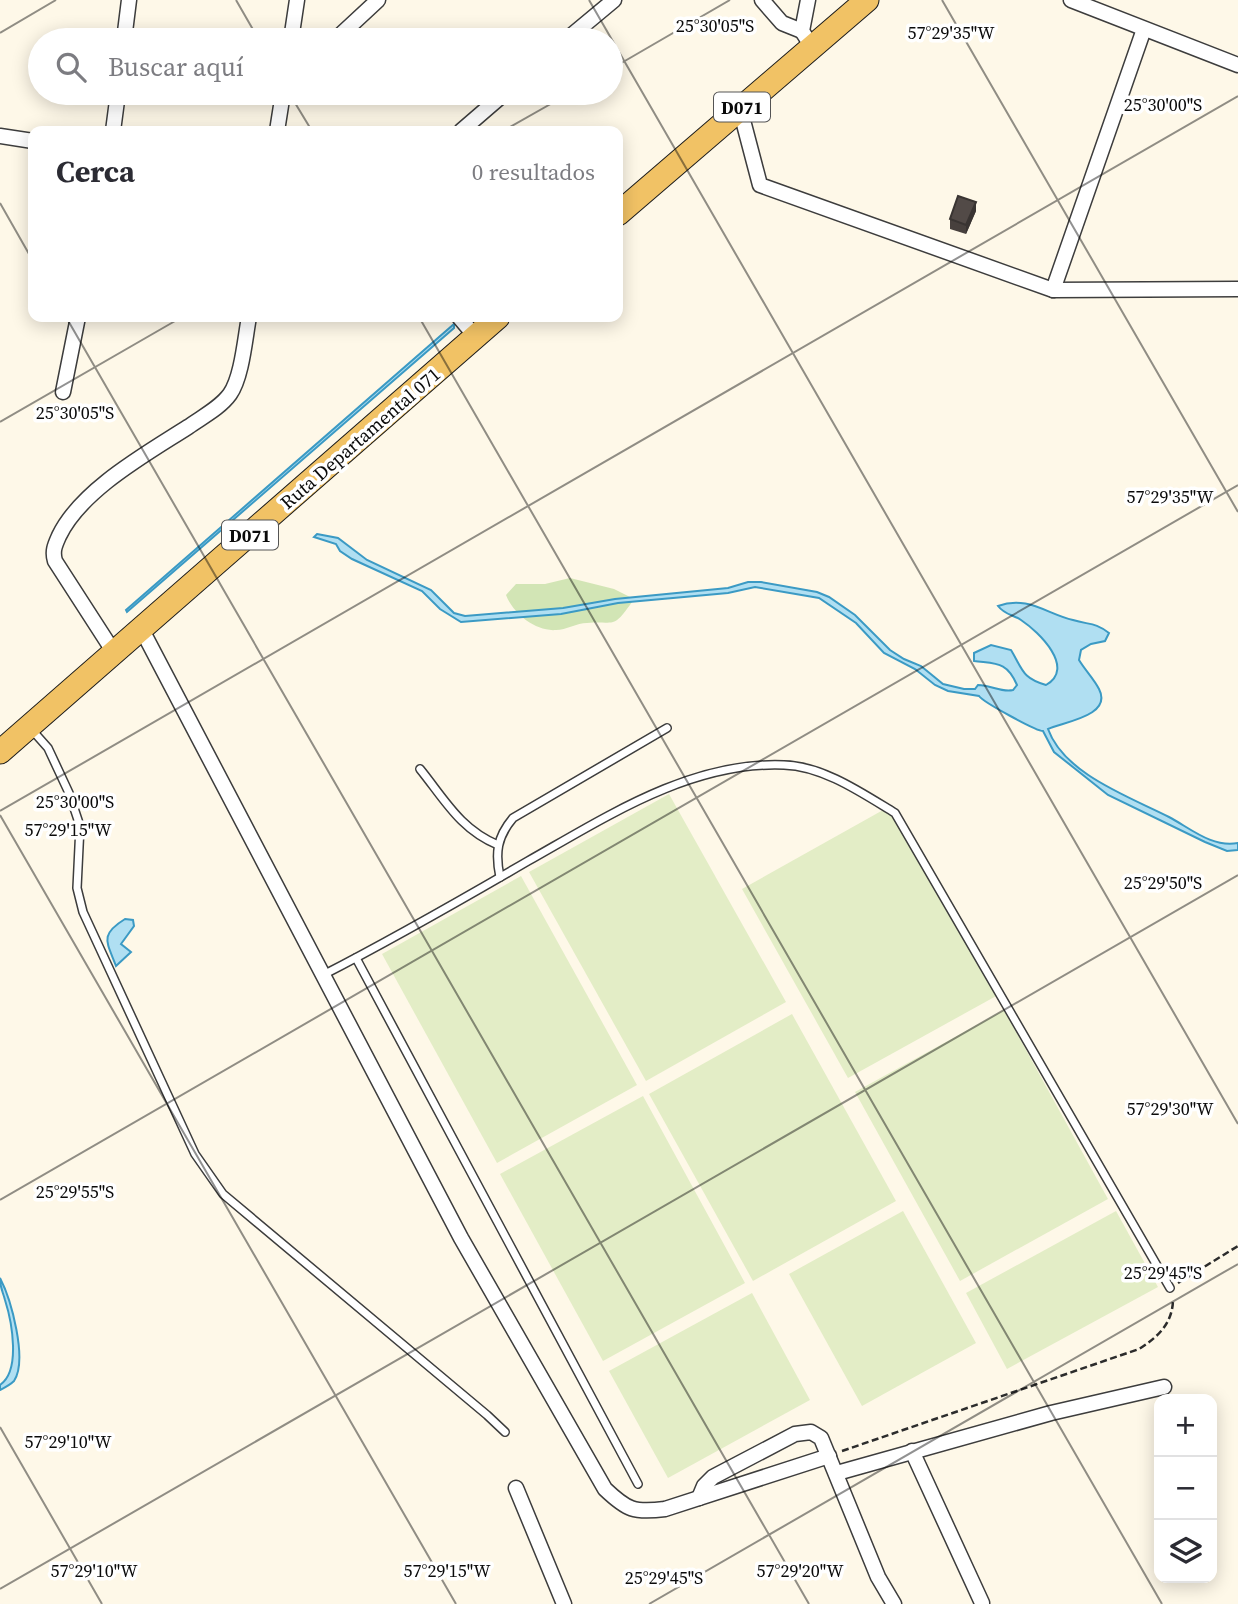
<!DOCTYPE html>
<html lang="es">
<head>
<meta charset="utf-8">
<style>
  :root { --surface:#fff; --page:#f2f2f3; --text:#2b2b33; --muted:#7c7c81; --line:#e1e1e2 }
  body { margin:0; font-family:"Source Serif 4",serif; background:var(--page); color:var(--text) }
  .controls { position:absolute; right:21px; bottom:21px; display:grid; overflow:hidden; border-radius:14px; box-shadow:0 4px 18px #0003 }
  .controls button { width:63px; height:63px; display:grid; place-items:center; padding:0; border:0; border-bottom:2px solid var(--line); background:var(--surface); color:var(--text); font:35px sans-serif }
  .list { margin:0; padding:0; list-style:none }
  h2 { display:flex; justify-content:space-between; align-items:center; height:91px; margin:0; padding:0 28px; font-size:30px }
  h2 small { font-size:23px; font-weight:400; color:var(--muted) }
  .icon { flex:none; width:38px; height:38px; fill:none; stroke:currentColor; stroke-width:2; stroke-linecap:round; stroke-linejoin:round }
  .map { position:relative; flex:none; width:1238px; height:1604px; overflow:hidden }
  .search { position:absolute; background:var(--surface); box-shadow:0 4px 18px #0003; left:28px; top:28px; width:595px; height:77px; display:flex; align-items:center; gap:18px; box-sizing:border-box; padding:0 24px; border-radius:38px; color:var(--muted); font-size:26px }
  .panel { position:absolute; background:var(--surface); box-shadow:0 4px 18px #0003; left:28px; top:126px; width:595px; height:196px; border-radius:14px }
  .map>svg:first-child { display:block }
  .green { fill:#d2e5b5 }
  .pitch { fill:#e3edc6 }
  .water { fill:#b0dff2; stroke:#3b9ac4; stroke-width:2 }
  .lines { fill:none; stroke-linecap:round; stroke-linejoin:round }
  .service-casing { stroke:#3d3d3d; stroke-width:10 }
  .minor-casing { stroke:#3d3d3d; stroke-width:17 }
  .primary-casing { stroke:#1b1b1b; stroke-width:25 }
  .path { stroke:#2c2c2c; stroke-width:2.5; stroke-dasharray:7 3.5; stroke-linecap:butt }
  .service { stroke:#fff; stroke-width:7 }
  .minor { stroke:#fff; stroke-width:14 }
  .primary { stroke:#f1c265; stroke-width:23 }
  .wall { fill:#47403d }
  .shaded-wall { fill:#393432 }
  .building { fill:#524a47; stroke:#393432; stroke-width:2 }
  .ticks { fill:none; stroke:#0a0a0a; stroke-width:2; stroke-opacity:0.45 }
  .labels { text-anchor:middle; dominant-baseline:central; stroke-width:7; stroke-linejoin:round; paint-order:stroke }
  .shield { fill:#fff; stroke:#545454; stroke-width:2 }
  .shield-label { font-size:18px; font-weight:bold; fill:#0a0a0a }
  .street-label { font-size:19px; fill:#0a0a0a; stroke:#fff }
  .ticks-label { font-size:18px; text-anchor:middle; fill:#0a0a0a; stroke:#fff; stroke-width:7; stroke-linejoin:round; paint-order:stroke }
</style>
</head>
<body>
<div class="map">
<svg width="1238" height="1604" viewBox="0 0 1238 1604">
  <rect width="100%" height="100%" fill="#fef8e8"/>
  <path class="green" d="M 570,578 L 614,589 L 630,597 L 632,602 C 613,629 616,621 587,623 C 577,623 566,630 556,630 C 535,632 512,612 506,595 L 516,584 L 545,584 Z"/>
  <g class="pitch">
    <polygon points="669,794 786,1002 646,1081 529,872"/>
    <polygon points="892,805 998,995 848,1078 742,889"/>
    <polygon points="521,876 637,1085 497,1163 382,954"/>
    <polygon points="1004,1010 1108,1199 960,1281 855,1092"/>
    <polygon points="792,1014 896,1201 753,1281 649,1094"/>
    <polygon points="643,1096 745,1283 603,1361 500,1174"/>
    <polygon points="903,1211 976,1343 862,1406 789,1274"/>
    <polygon points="1116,1211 1158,1287 1007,1369 966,1293"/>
    <polygon points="752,1293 810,1400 668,1478 609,1371"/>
  </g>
  <g class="water">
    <polygon points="454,324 454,328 127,612 126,610"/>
    <path d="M 317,534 L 338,538 L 367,560 L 431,590 L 454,613 L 465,616 L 563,608 L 615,599 L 728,588 L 748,582 L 761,582 L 817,592 L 829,597 L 855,615 L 890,650 L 904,659 L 921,666 L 943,684 L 964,689 L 975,689 L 978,685 C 991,685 1002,693 1013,690 L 1017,685 C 1007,661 996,664 974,661 L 974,653 L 991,645 L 1011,650 C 1023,670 1022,678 1046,685 C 1076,668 1039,632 1021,620 C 1012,614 1005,615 998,606 C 1027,595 1047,614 1073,620 C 1089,625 1095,622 1109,633 L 1105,641 L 1091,644 L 1081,650 L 1079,660 C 1085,670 1094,679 1099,689 C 1113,716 1063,722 1048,729 C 1064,774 1130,797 1169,817 C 1190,828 1212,848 1238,843 L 1238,850 L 1227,851 L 1205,842 L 1108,795 L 1054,752 L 1043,731 C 1036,731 983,702 979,696 L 948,691 L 935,685 L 915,669 L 884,653 L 856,623 L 819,598 L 755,587 L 728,593 L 618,603 L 561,614 L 461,622 L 440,609 L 422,591 L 352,559 L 340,551 L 336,544 L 314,537 Z"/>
    <path d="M 125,919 L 133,920 L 134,926 L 121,944 L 131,952 L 116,966 C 107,942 99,935 125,919 Z"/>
    <path d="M 0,1278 C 11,1299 28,1360 14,1381 C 11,1384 4,1388 0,1390 L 0,1385 C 21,1371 12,1322 5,1300 C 3,1292 0,1288 0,1278 Z"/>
  </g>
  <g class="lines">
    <g class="service-casing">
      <g id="service">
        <polyline points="32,730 48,748 69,793 80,826 77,888 83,912 195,1154 223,1194 487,1415 505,1432"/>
        <path d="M 420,769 C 445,800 460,829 498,845"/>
        <path d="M 500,877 C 495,853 497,837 513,818 L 667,728"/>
        <polyline points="356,958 638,1484"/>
        <path d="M 323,975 C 393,939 461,900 528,861 C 606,817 691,761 784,765 C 823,766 862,793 895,813 L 1170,1288"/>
      </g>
    </g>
    <g class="minor-casing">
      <g id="minor">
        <polyline points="762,0 782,23 802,31"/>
        <polyline points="1071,0 1238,65"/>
        <polyline points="807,39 802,31 808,0"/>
        <polyline points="124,40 129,0"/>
        <polyline points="291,40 297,0"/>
        <polyline points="335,40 378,0"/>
        <polyline points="566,40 614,0"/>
        <polyline points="740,109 760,185 1053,290 1238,289"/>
        <polyline points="113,131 118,93"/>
        <polyline points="277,131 283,93"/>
        <polyline points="461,131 505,93"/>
        <polyline points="0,136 33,141"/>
        <polyline points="1053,290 1144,29"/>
        <polyline points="459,317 475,336"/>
        <polyline points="63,392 78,317"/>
        <path d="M 142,630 L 461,1238 L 605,1489 C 627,1510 634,1513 665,1509 L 829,1456"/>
        <path d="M 115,654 L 55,561 C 52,551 55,545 59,536 C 81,490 146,454 188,427 C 202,417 220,408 230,394 C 242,377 245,338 249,317"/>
        <polyline points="912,1451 982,1603"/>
        <polyline points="837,1473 1051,1413 1164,1387"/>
        <polyline points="516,1488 564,1604"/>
        <polyline points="699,1498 704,1486 713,1477 795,1434 811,1432 821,1438 878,1577 894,1604"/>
      </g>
    </g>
    <g class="primary-casing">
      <g id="primary">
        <polyline points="618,214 867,0"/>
        <polyline points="0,752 498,317"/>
      </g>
    </g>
    <g class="path">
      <polyline points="1178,1283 1238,1246"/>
      <path d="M 842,1451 L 1139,1349 C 1158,1337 1173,1323 1173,1299"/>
    </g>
    <use href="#service" class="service"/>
    <use href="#minor" class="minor"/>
    <use href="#primary" class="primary"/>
  </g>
  <polygon class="wall" points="976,211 966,234 950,229 950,219"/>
  <polygon class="shaded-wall" points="976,202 976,211 966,234 966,225"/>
  <polygon class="building" points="958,196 976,202 966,225 950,219"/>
  <path class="ticks" d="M 236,0 L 259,40M 589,0 L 1238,1124M 942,0 L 1238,512M 0,33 L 56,0M 611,69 L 730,0M 289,93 L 312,131M 503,131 L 570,93M 0,203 L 33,261M 66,317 L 809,1604M 419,317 L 1162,1604M 0,422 L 182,317M 0,811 L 1238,96M 0,815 L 456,1604M 0,1200 L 1238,485M 0,1427 L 102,1604M 0,1589 L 1238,875M 649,1604 L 1238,1264"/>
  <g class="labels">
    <g class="shield">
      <rect x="714" y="92.5" width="56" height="29" rx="5"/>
      <rect x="222" y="520.5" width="56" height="29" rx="5"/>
    </g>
    <g class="shield-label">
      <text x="742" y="107">D071</text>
      <text x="250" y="535">D071</text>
    </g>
    <g class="street-label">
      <text transform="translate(360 438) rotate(-41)">Ruta Departamental 071</text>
    </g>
  </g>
  <g class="ticks-label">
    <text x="715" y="32">25°30'05"S</text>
    <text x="951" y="39">57°29'35"W</text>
    <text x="1163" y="111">25°30'00"S</text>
    <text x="75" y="419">25°30'05"S</text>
    <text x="1170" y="503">57°29'35"W</text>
    <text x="75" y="808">25°30'00"S</text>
    <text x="68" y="836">57°29'15"W</text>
    <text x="1163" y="889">25°29'50"S</text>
    <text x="1170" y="1115">57°29'30"W</text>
    <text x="75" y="1198">25°29'55"S</text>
    <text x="1163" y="1279">25°29'45"S</text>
    <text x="68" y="1448">57°29'10"W</text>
    <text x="94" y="1577">57°29'10"W</text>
    <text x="447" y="1577">57°29'15"W</text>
    <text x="800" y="1577">57°29'20"W</text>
    <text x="664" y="1584">25°29'45"S</text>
  </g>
</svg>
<div class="controls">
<button>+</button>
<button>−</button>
<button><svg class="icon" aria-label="layers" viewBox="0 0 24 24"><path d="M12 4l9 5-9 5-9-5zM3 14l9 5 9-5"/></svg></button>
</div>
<div class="search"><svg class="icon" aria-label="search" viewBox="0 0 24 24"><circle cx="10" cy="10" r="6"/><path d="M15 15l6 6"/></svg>Buscar aquí</div>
<section class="panel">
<h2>Cerca<small>0 resultados</small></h2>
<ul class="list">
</ul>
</section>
</div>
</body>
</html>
